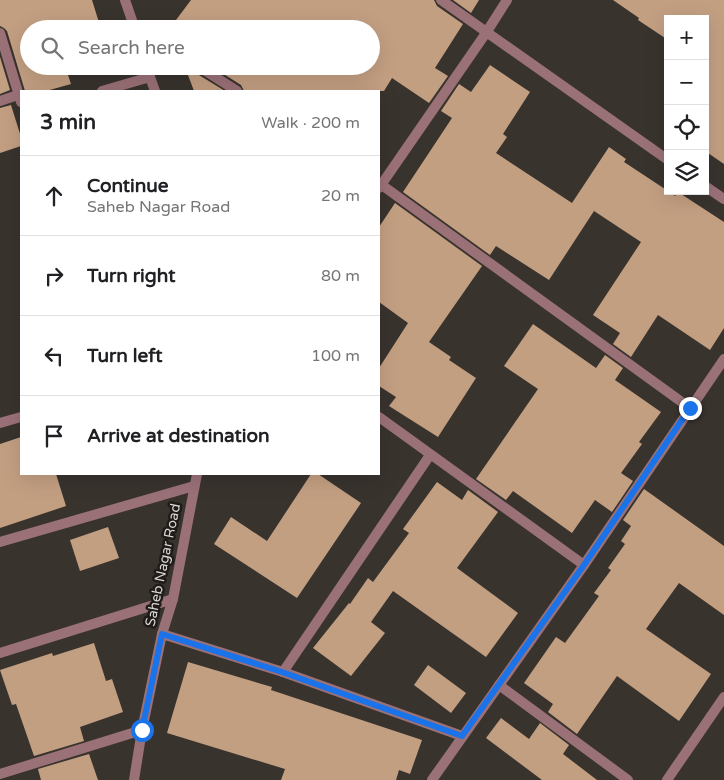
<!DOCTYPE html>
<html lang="en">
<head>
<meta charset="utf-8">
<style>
  :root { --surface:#fff; --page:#f2f2f2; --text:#202124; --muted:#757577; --line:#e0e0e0 }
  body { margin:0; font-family:"Varela Round",sans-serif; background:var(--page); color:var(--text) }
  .controls { position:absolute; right:15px; top:15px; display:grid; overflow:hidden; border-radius:0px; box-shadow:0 5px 20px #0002 }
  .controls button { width:45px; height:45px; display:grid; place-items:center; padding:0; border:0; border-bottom:1px solid var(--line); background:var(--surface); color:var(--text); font:25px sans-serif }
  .stop { position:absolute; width:15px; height:15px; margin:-11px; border:4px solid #1a73e8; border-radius:50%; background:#fff }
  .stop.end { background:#1a73e8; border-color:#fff; box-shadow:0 1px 5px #0008 }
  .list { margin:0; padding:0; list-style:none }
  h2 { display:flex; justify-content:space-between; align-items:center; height:65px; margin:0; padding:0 20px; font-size:21px }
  h2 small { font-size:16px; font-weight:400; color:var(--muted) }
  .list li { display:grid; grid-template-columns:32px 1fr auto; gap:15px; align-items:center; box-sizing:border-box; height:80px; padding:0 20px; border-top:1px solid var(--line) }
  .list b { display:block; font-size:19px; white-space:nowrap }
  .list p { margin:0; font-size:16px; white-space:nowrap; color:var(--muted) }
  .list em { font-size:16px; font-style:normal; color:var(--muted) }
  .icon { flex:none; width:28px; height:28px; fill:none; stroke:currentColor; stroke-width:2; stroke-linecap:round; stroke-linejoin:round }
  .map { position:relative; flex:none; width:724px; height:780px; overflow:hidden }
  .search { position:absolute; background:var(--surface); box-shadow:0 5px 20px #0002; left:20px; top:20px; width:360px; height:55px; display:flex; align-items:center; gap:12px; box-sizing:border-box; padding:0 18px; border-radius:28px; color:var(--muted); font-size:19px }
  .panel { position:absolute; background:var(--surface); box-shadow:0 5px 20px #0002; left:20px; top:90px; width:360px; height:385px; border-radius:0px }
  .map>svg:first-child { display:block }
  .building { fill:#c39f82 }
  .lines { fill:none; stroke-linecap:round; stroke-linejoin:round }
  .minor { stroke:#9b7178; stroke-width:10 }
  .tertiary { stroke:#9b7178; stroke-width:10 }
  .route { stroke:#1a73e8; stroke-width:6 }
  .labels { text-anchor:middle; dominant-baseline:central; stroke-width:5; stroke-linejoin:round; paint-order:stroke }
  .street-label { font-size:14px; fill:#dad6d3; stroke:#1e1b19 }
</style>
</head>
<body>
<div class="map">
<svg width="724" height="780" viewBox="0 0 724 780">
  <rect width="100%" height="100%" fill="#39332e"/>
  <g class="building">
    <polygon points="0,0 92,0 101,29 29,29 29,66 65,66 71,84 46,91 25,91 7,31 4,28 0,26"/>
    <polygon points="191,0 434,0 437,6 463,24 435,68 448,76 429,103 392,78 384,91 244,91 241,85 211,66 371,66 371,29 187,29 176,20"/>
    <polygon points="453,0 479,0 471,13"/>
    <polygon points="613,0 724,0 724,164 705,151 705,19 668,19 668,40 638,20 639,18"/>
    <polygon points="0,57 10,90 0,94"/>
    <polygon points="490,65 530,92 503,134 507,137 496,153 572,203 609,147 626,159 624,162 668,191 675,196 678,192 724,222 724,328 710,350 658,315 631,357 613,344 620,333 593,315 641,242 594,211 549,280 496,246 490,255 403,192 452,118 441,111 459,84 471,92"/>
    <polygon points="192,70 194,72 225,91 194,91 188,75"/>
    <polygon points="11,105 21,137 21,146 0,153 0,108"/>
    <polygon points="395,203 482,266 429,342 451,357 449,360 476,378 438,437 389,406 396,397 379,386 379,368 408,323 379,302 379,227"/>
    <polygon points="533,324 596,368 605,355 623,368 615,380 661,412 639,442 642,444 621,473 633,481 612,512 595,500 572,533 513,491 506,500 476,479 538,389 504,366"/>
    <polygon points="21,437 21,474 56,474 66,506 0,528 0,444"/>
    <polygon points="311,474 318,474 361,503 297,598 214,544 231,517 267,541"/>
    <polygon points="437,482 462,500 468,490 498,512 457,568 518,613 486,657 393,591 371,622 385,633 351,676 313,648 349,603 350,604 368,578 373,582 409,533 403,529"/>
    <polygon points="644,489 724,546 724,615 679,583 646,629 711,674 679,721 617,676 577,734 548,712 553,704 524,683 556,637 565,643 599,596 594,593 611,570 608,568 625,544 621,541 631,526 623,520"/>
    <polygon points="108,527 119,558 80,571 70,540"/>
    <polygon points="94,643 106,681 112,679 123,712 80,727 84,741 34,756 16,704 12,705 0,670 52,653 53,656"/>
    <polygon points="188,662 272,687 271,690 422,740 410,774 399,770 396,780 281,780 285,769 167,733"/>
    <polygon points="428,665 466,693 451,713 414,685"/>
    <polygon points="501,718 529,739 540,723 569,745 563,754 597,780 542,780 486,738"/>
    <polygon points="89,754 98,780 41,780 38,769"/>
  </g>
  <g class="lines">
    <g class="minor">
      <polyline points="441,0 668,160"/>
      <polyline points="0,33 21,102"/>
      <polyline points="198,66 237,91"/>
      <polyline points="102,91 150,77"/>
      <polyline points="0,101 18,95"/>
      <polyline points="379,183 690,408"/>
      <polyline points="705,186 724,199"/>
      <polyline points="379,188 486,33 507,0"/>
      <polyline points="379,417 584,565"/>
      <polyline points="0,423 21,417"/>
      <polyline points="0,542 194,486"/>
      <polyline points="162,634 283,672 462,736"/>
      <polyline points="0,653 173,599"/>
      <polyline points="283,672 430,455"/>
      <polyline points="499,685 628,780"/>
      <polyline points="0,774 142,730"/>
      <polyline points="432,780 584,565 724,359"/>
      <polyline points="667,780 724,697"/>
    </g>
    <g class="tertiary">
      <polyline points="125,0 135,29"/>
      <polyline points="146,66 155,91"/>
      <polyline points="134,780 142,730 162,634 173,599 197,474"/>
    </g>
  </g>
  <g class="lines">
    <polyline class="route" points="142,730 162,634 282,672 462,736 584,565 690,408"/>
  </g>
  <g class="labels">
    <g class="street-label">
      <text transform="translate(163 565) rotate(-78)">Saheb Nagar Road</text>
    </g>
  </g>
</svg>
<div class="controls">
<button>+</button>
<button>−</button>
<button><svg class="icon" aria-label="locate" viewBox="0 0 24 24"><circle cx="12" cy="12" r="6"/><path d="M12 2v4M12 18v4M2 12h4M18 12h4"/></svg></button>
<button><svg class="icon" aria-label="layers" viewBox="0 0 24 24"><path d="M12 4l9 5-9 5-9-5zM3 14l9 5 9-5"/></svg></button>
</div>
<div class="stop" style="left:142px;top:730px"></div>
<div class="stop end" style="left:690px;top:408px"></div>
<div class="search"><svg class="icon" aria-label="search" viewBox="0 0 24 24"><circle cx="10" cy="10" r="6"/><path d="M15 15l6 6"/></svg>Search here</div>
<section class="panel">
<h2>3 min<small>Walk · 200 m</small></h2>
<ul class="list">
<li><svg class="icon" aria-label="ahead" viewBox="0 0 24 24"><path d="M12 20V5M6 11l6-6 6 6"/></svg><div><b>Continue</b><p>Saheb Nagar Road</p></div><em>20 m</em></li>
<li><svg class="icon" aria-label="right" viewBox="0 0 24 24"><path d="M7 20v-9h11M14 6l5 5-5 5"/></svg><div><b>Turn right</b></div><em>80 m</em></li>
<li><svg class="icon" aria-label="left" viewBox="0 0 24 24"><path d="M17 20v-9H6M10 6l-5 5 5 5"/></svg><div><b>Turn left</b></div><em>100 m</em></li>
<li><svg class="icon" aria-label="arrive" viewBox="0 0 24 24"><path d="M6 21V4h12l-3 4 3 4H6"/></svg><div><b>Arrive at destination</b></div></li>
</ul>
</section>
</div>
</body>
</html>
